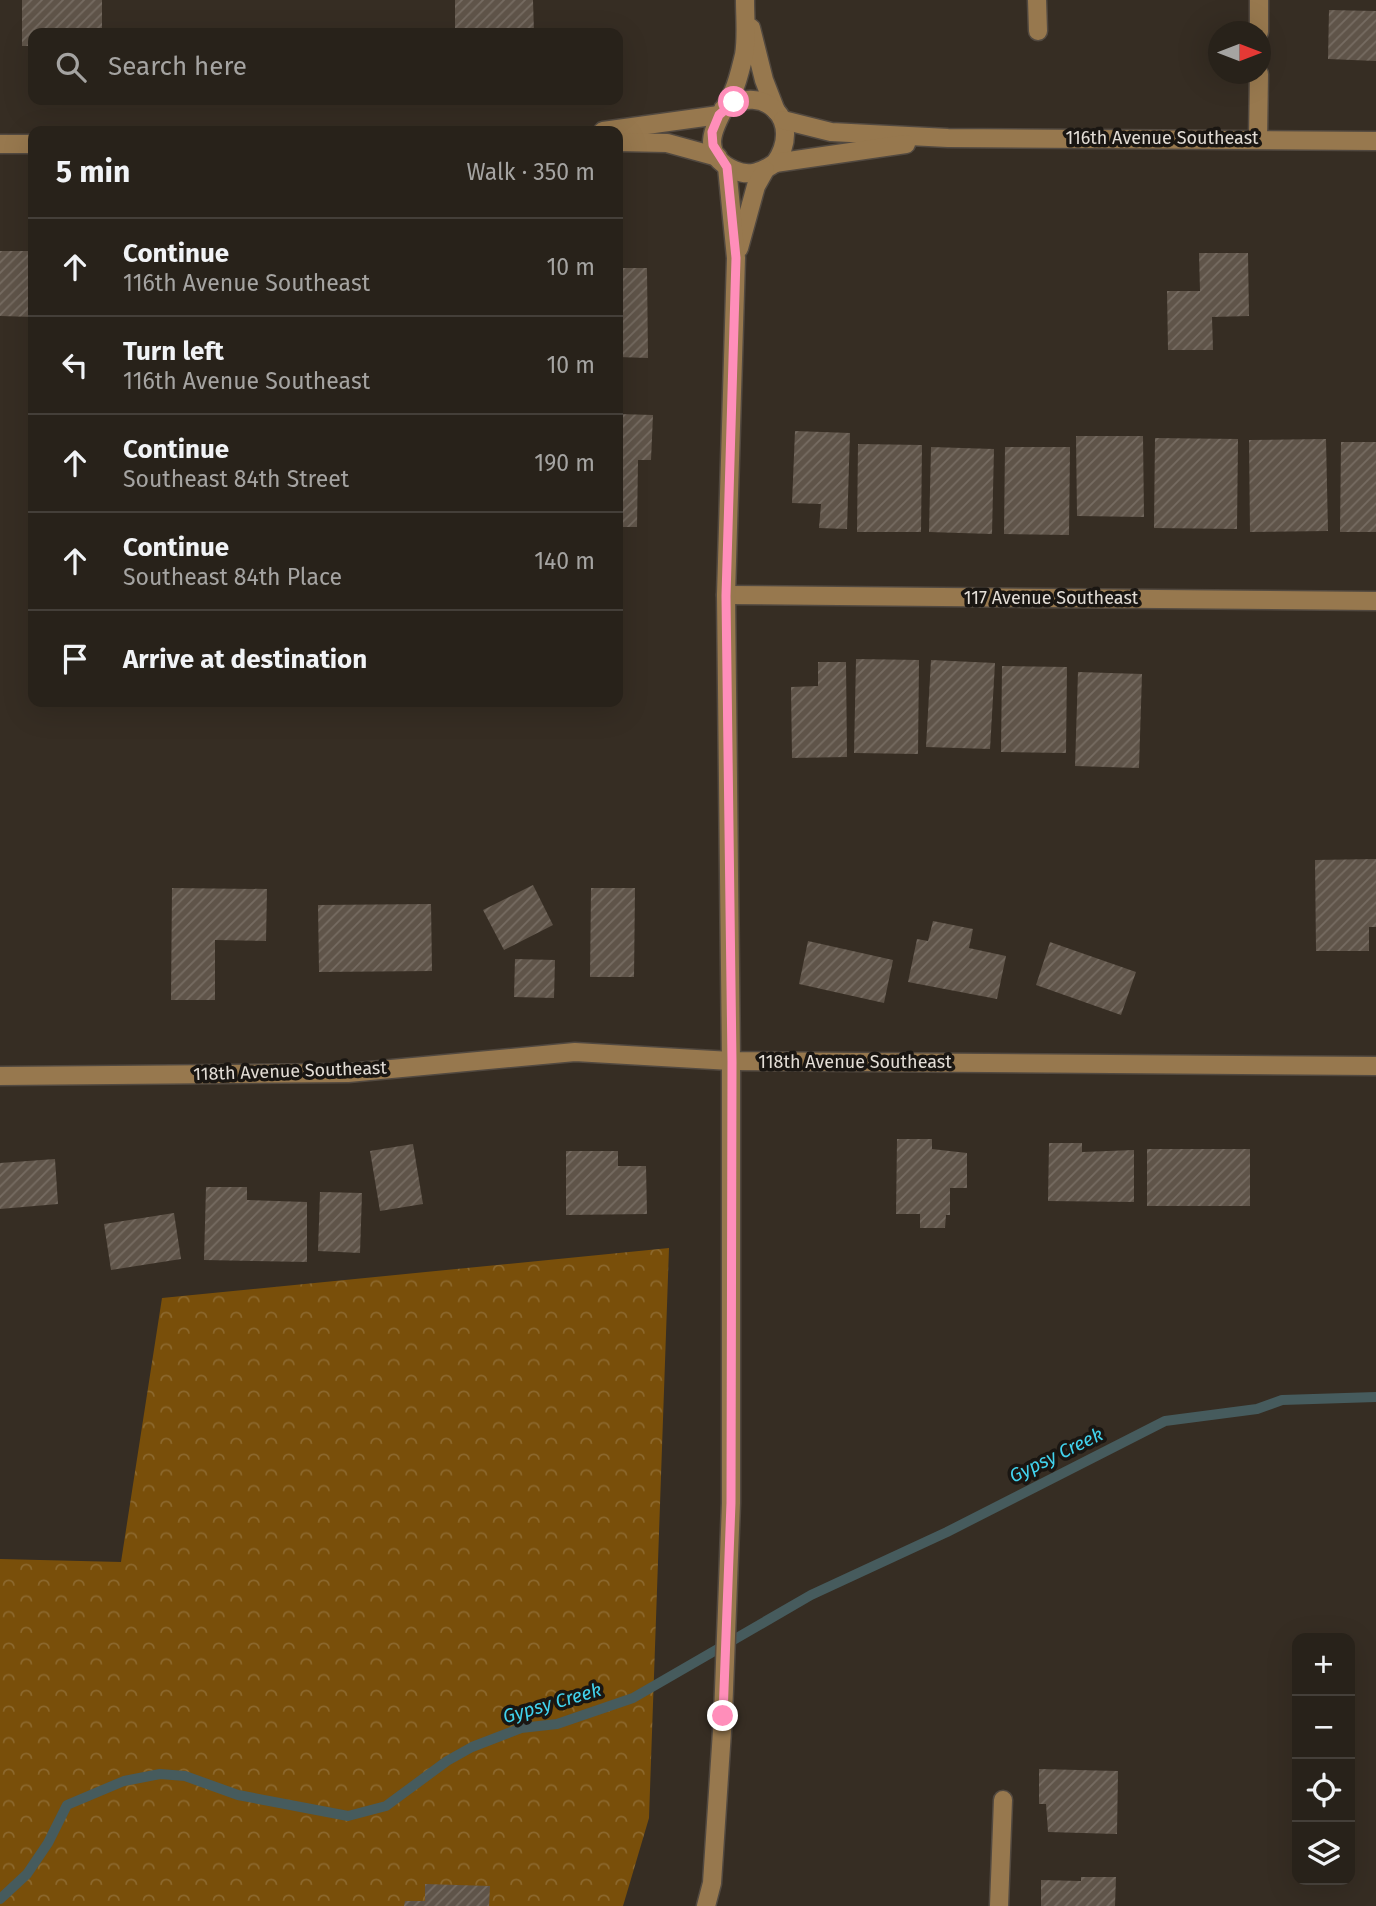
<!DOCTYPE html>
<html lang="en">
<head>
<meta charset="utf-8">
<style>
  :root { --surface:#28221a; --page:#302a23; --text:#f1f3f6; --muted:#a5a4a2; --line:#443f39 }
  body { margin:0; font-family:"Fira Sans",sans-serif; background:var(--page); color:var(--text) }
  .controls { position:absolute; right:21px; bottom:21px; display:grid; overflow:hidden; border-radius:14px; box-shadow:0 7px 28px #0002 }
  .controls button { width:63px; height:63px; display:grid; place-items:center; padding:0; border:0; border-bottom:2px solid var(--line); background:var(--surface); color:var(--text); font:35px sans-serif }
  .compass { position:absolute; left:1208px; top:21px; width:63px; height:63px; border-radius:50%; background:var(--surface); box-shadow:0 7px 28px #0002; rotate:90deg }
  .stop { position:absolute; width:21px; height:21px; margin:-16px; border:5px solid #ff8eba; border-radius:50%; background:#fff }
  .stop.end { background:#ff8eba; border-color:#fff; box-shadow:0 2px 7px #0008 }
  .list { margin:0; padding:0; list-style:none }
  h2 { display:flex; justify-content:space-between; align-items:center; height:91px; margin:0; padding:0 28px; font-size:30px }
  h2 small { font-size:23px; font-weight:400; color:var(--muted) }
  .list li { display:grid; grid-template-columns:46px 1fr auto; gap:21px; align-items:center; box-sizing:border-box; height:98px; padding:0 28px; border-top:2px solid var(--line) }
  .list b { display:block; font-size:26px; white-space:nowrap }
  .list p { margin:0; font-size:23px; white-space:nowrap; color:var(--muted) }
  .list em { font-size:23px; font-style:normal; color:var(--muted) }
  .icon { flex:none; width:38px; height:38px; fill:none; stroke:currentColor; stroke-width:2; stroke-linecap:round; stroke-linejoin:round }
  .map { position:relative; flex:none; width:1376px; height:1906px; overflow:hidden }
  .search { position:absolute; background:var(--surface); box-shadow:0 7px 28px #0002; left:28px; top:28px; width:595px; height:77px; display:flex; align-items:center; gap:18px; box-sizing:border-box; padding:0 24px; border-radius:14px; color:var(--muted); font-size:26px }
  .panel { position:absolute; background:var(--surface); box-shadow:0 7px 28px #0002; left:28px; top:126px; width:595px; height:581px; border-radius:14px }
  .map>svg:first-child { display:block }
  .forest { fill:url(#forest-crowns) }
  .lines { fill:none; stroke-linecap:round; stroke-linejoin:round }
  .stream { stroke:#465b5d; stroke-width:10 }
  .building { fill:url(#building-hatch) }
  .minor-casing { stroke:#524940; stroke-width:21 }
  .minor { stroke:#97784e; stroke-width:18 }
  .route { stroke:#ff8eba; stroke-width:9 }
  .labels { text-anchor:middle; dominant-baseline:central; stroke-width:7; stroke-linejoin:round; paint-order:stroke }
  .street-label { font-size:18px; fill:#e3ddd6; stroke:#1a1612 }
  .water-label { font-size:19px; font-style:italic; fill:#41d3ee; stroke:#1a1612 }
</style>
</head>
<body>
<div class="map">
<svg width="1376" height="1906" viewBox="0 0 1376 1906">
  <defs>
    <pattern id="forest-crowns" width="20" height="18" patternUnits="userSpaceOnUse" patternTransform="scale(1.75)"><rect width="20" height="18" fill="#794f0a"/><path d="M2 6a3 3 0 1 1 6 0M12 15a3 3 0 1 1 6 0" fill="none" stroke="#8c682d"/></pattern>
    <pattern id="building-hatch" width="6" height="6" patternUnits="userSpaceOnUse" patternTransform="scale(1.75)"><rect width="6" height="6" fill="#5f5449"/><path d="M-1 1l2-2M0 6l6-6M5 7l2-2" fill="none" stroke="#766c62"/></pattern>
  </defs>
  <rect width="100%" height="100%" fill="#362d23"/>
  <polygon class="forest" points="669,1248 649,1818 623,1906 0,1906 0,1559 121,1562 162,1298"/>
  <g class="lines">
    <polyline class="stream" points="0,1899 27,1874 48,1843 67,1805 124,1781 160,1774 185,1776 238,1795 348,1816 386,1806 447,1761 472,1747 521,1728 557,1724 633,1698 811,1595 947,1532 1165,1421 1257,1409 1282,1400 1376,1397"/>
  </g>
  <g class="building">
    <polygon points="22,0 102,0 102,33 33,33 33,46 22,46"/>
    <polygon points="455,0 533,0 534,33 455,33"/>
    <polygon points="1329,10 1376,11 1376,61 1328,59"/>
    <polygon points="618,246 622,246 622,268 647,268 648,358 618,357"/>
    <polygon points="0,251 33,251 33,317 0,316"/>
    <polygon points="1199,253 1248,253 1249,316 1212,317 1213,350 1168,350 1167,291 1200,291"/>
    <polygon points="618,414 653,415 651,460 638,460 637,527 618,527"/>
    <polygon points="795,431 850,433 847,529 819,528 821,504 792,503"/>
    <polygon points="1076,436 1143,436 1144,517 1077,516"/>
    <polygon points="1155,438 1238,439 1237,529 1154,528"/>
    <polygon points="1326,439 1328,531 1250,532 1249,440"/>
    <polygon points="1341,442 1376,442 1376,532 1340,532"/>
    <polygon points="858,444 922,445 921,532 857,532"/>
    <polygon points="931,447 994,449 992,534 929,532"/>
    <polygon points="1005,447 1070,447 1069,535 1004,534"/>
    <polygon points="856,659 919,660 918,754 854,753"/>
    <polygon points="931,660 995,663 990,749 926,747"/>
    <polygon points="818,662 846,662 847,757 792,758 791,687 818,686"/>
    <polygon points="1002,666 1067,667 1066,753 1001,752"/>
    <polygon points="1078,672 1142,674 1139,768 1075,766"/>
    <polygon points="1376,859 1376,927 1369,927 1369,951 1316,951 1315,860"/>
    <polygon points="533,885 553,925 504,950 483,910"/>
    <polygon points="172,888 267,889 266,941 215,940 215,1000 171,1000"/>
    <polygon points="591,888 635,888 634,977 590,977"/>
    <polygon points="431,904 432,971 319,972 318,905"/>
    <polygon points="933,921 973,929 969,948 1006,956 997,999 908,982 917,939 928,941"/>
    <polygon points="808,941 893,960 884,1003 799,984"/>
    <polygon points="1050,942 1136,972 1121,1015 1036,985"/>
    <polygon points="515,959 555,960 554,998 514,997"/>
    <polygon points="897,1139 932,1139 932,1149 967,1153 967,1188 950,1188 950,1215 946,1215 945,1228 920,1228 920,1214 896,1214"/>
    <polygon points="1049,1143 1082,1143 1082,1152 1134,1150 1134,1202 1048,1201"/>
    <polygon points="413,1144 423,1204 380,1211 370,1151"/>
    <rect x="1147" y="1149" width="103" height="57"/>
    <polygon points="566,1151 618,1151 618,1166 646,1166 647,1214 566,1215"/>
    <polygon points="55,1159 58,1204 0,1209 0,1163"/>
    <polygon points="206,1187 247,1187 247,1200 307,1202 307,1262 204,1260"/>
    <polygon points="320,1192 362,1193 360,1253 318,1251"/>
    <polygon points="174,1213 181,1259 111,1270 104,1224"/>
    <polygon points="1039,1769 1118,1771 1117,1834 1048,1832 1046,1804 1039,1804"/>
    <polygon points="1081,1877 1116,1877 1115,1906 1041,1906 1041,1880 1081,1881"/>
    <polygon points="425,1884 490,1886 489,1906 404,1906 405,1901 425,1901"/>
  </g>
  <g class="lines">
    <g class="minor-casing">
      <g id="minor">
        <polyline points="1037,0 1038,31"/>
        <polyline points="751,28 764,80 776,111"/>
        <polyline points="1259,32 1259,0"/>
        <path d="M 723,109 C 765,81 804,122 775,163 C 762,172 749,177 734,170 C 692,151 721,117 733,92 C 738,81 741,67 744,55 C 747,38 745,18 745,0"/>
        <polyline points="783,120 831,132 948,138 1376,141"/>
        <polyline points="603,131 719,115"/>
        <polyline points="1258,138 1259,74"/>
        <polyline points="618,142 667,143 718,157"/>
        <polyline points="0,144 33,144"/>
        <polyline points="775,163 906,144"/>
        <polyline points="739,248 756,186 765,170"/>
        <polyline points="726,595 1376,601"/>
        <polyline points="0,1076 348,1073 575,1052 731,1061 1376,1066"/>
        <polyline points="706,1906 712,1883 723,1716 731,1503 731,1061 726,595 736,258 727,167"/>
        <polyline points="999,1906 1003,1800"/>
      </g>
    </g>
    <use href="#minor" class="minor"/>
  </g>
  <g class="lines">
    <polyline class="route" points="723,1716 731,1503 732,1062 726,596 736,258 727,167 713,145 712,132 719,115 734,102"/>
  </g>
  <g class="labels">
    <g class="street-label">
      <text x="1162" y="138">116th Avenue Southeast</text>
      <text x="1051" y="598">117 Avenue Southeast</text>
      <text x="855" y="1062">118th Avenue Southeast</text>
      <text transform="translate(290 1071) rotate(-2)">118th Avenue Southeast</text>
    </g>
    <g class="water-label">
      <text transform="translate(1056 1455) rotate(-26)">Gypsy Creek</text>
      <text transform="translate(552 1703) rotate(-16)">Gypsy Creek</text>
    </g>
  </g>
</svg>
<div class="controls">
<button>+</button>
<button>−</button>
<button><svg class="icon" aria-label="locate" viewBox="0 0 24 24"><circle cx="12" cy="12" r="6"/><path d="M12 2v4M12 18v4M2 12h4M18 12h4"/></svg></button>
<button><svg class="icon" aria-label="layers" viewBox="0 0 24 24"><path d="M12 4l9 5-9 5-9-5zM3 14l9 5 9-5"/></svg></button>
</div>
<svg class="compass" viewBox="-18 -18 36 36"><path d="M0-13l5 13h-10z" fill="#e53935"/><path d="M0 13l5-13h-10z" fill="#a5a4a2"/></svg>
<div class="stop" style="left:734px;top:102px"></div>
<div class="stop end" style="left:723px;top:1716px"></div>
<div class="search"><svg class="icon" aria-label="search" viewBox="0 0 24 24"><circle cx="10" cy="10" r="6"/><path d="M15 15l6 6"/></svg>Search here</div>
<section class="panel">
<h2>5 min<small>Walk · 350 m</small></h2>
<ul class="list">
<li><svg class="icon" aria-label="ahead" viewBox="0 0 24 24"><path d="M12 20V5M6 11l6-6 6 6"/></svg><div><b>Continue</b><p>116th Avenue Southeast</p></div><em>10 m</em></li>
<li><svg class="icon" aria-label="left" viewBox="0 0 24 24"><path d="M17 20v-9H6M10 6l-5 5 5 5"/></svg><div><b>Turn left</b><p>116th Avenue Southeast</p></div><em>10 m</em></li>
<li><svg class="icon" aria-label="ahead" viewBox="0 0 24 24"><path d="M12 20V5M6 11l6-6 6 6"/></svg><div><b>Continue</b><p>Southeast 84th Street</p></div><em>190 m</em></li>
<li><svg class="icon" aria-label="ahead" viewBox="0 0 24 24"><path d="M12 20V5M6 11l6-6 6 6"/></svg><div><b>Continue</b><p>Southeast 84th Place</p></div><em>140 m</em></li>
<li><svg class="icon" aria-label="arrive" viewBox="0 0 24 24"><path d="M6 21V4h12l-3 4 3 4H6"/></svg><div><b>Arrive at destination</b></div></li>
</ul>
</section>
</div>
</body>
</html>
